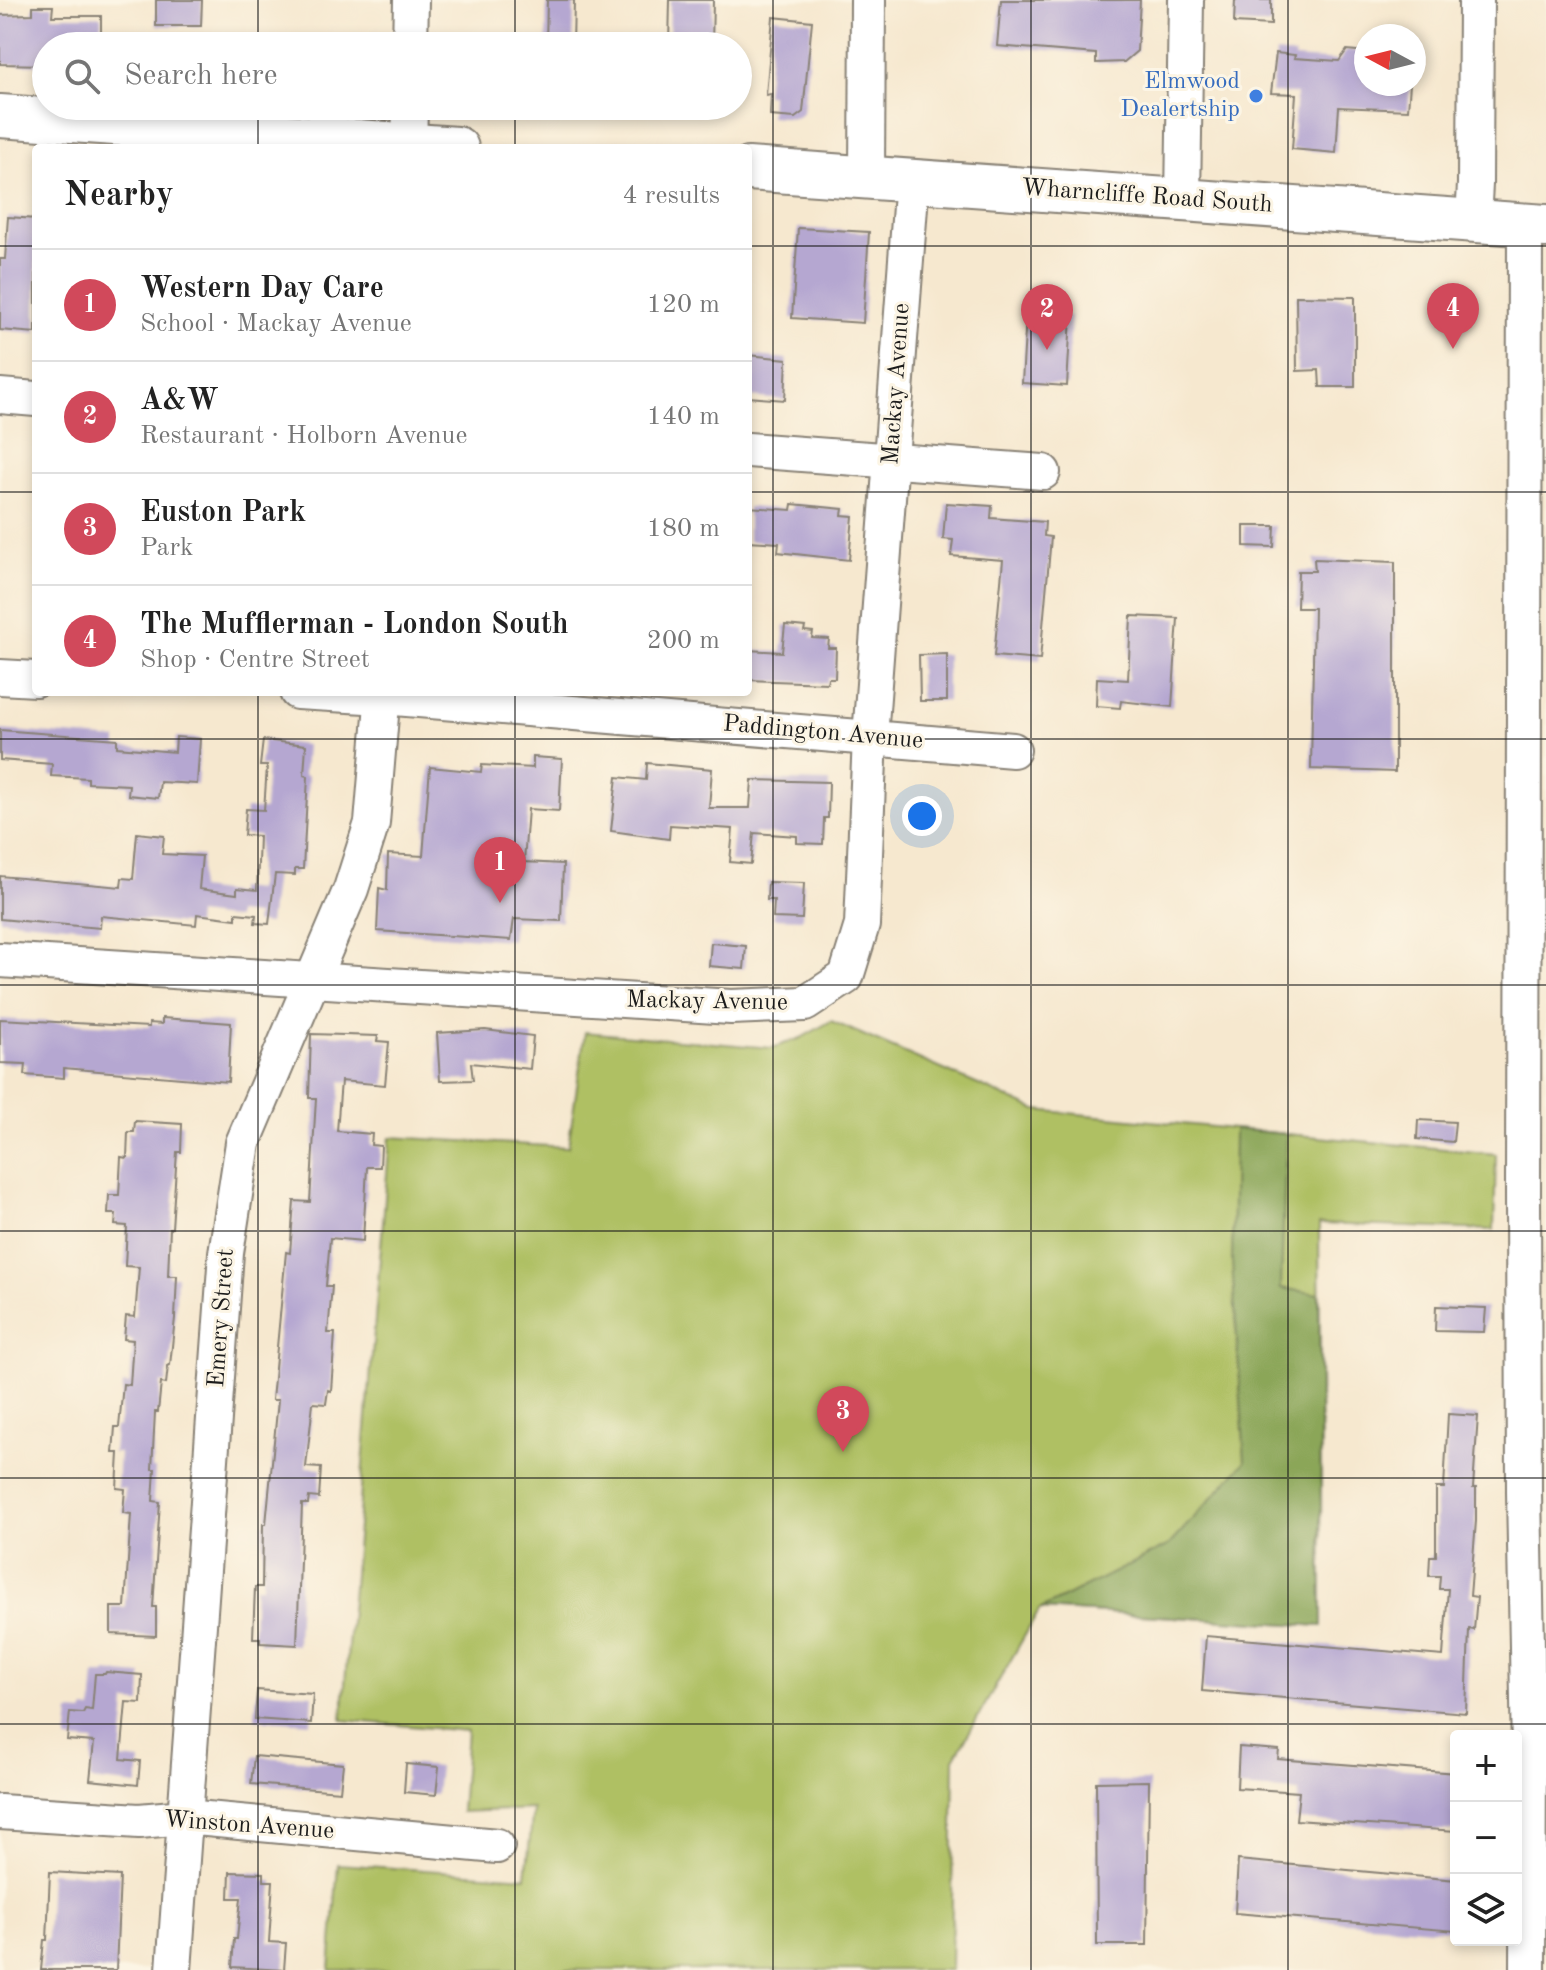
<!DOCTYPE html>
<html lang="en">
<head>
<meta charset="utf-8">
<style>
  :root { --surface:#fff; --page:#f6f6f6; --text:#222; --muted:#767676; --line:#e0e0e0; --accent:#d1495b }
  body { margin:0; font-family:"Old Standard TT",serif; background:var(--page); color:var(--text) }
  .controls { position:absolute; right:24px; bottom:24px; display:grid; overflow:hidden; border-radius:8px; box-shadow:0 4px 12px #0003 }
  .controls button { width:72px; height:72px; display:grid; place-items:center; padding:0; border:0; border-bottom:2px solid var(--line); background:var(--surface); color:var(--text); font:40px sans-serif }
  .compass { position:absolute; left:1354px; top:24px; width:72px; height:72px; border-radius:50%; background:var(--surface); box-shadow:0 4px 12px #0003; rotate:277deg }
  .you { position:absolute; left:922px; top:816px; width:28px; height:28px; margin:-20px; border:6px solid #fff; border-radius:50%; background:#1a73e8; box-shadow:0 0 0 12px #1a73e833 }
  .badge { display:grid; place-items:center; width:52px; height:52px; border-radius:50%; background:var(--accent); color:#fff; font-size:26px; font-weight:700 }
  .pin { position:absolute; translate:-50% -66px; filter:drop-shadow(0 2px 4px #0008) }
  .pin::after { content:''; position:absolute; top:42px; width:28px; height:24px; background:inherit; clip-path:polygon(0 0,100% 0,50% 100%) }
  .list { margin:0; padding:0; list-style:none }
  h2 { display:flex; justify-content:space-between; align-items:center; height:104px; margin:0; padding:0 32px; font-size:34px }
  h2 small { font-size:26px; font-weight:400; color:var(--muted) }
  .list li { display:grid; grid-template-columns:52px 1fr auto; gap:24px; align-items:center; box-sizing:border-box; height:112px; padding:0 32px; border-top:2px solid var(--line) }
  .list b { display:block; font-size:30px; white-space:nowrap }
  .list p { margin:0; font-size:26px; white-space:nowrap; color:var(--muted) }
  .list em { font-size:26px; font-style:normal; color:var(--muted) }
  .icon { flex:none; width:44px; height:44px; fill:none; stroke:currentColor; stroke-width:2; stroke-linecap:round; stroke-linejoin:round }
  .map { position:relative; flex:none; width:1546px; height:1970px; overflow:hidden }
  .search { position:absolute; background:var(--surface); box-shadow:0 4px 12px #0003; left:32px; top:32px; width:720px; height:88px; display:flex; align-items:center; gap:20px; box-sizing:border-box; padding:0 28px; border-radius:44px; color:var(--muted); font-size:30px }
  .panel { position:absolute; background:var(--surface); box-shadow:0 4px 12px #0003; left:32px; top:144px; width:720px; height:552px; border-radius:8px }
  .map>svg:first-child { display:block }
  .green { fill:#afc063; stroke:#666e40; stroke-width:2 }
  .forest { fill:#8ba659; stroke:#54613a; stroke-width:2 }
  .building { fill:#b5a7d1 }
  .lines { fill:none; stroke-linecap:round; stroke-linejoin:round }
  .minor-casing { stroke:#898276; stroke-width:38 }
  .major-casing { stroke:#898276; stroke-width:46 }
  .minor { stroke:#fff; stroke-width:34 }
  .major { stroke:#fff; stroke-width:42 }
  .grid { fill:none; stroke:#1c1c1c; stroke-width:2; stroke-opacity:0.55 }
  .shop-dot { fill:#3f7fe0; stroke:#fcf5e5; stroke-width:3 }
  .labels { text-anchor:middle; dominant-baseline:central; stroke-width:6; stroke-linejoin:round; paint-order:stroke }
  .shop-label { font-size:24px; fill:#366cbe; stroke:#fcf5e5; text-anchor:end }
  .street-label { font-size:24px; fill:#1c1c1c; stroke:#fcf5e5 }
</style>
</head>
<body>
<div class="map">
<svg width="1546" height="1970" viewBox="0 0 1546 1970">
  <rect width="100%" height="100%" fill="#fcf5e5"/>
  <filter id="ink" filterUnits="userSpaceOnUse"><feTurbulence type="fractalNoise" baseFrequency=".0125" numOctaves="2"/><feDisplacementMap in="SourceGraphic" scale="16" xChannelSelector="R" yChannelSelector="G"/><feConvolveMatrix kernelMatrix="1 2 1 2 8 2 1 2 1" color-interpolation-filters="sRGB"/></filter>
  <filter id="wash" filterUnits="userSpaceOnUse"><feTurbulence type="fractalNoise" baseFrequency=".006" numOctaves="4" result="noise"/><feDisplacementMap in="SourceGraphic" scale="32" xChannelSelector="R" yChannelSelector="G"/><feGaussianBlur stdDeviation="1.8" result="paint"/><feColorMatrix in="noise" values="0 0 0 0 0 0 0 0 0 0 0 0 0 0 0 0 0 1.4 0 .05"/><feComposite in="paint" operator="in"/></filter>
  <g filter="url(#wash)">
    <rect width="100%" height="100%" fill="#f6e8cf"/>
    <polygon class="green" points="831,1021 1036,1110 1496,1154 1494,1230 1319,1224 1322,1626 1040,1609 954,1759 951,1970 330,1970 338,1864 526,1877 533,1809 461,1812 467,1731 342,1720 390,1137 568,1147 585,1032 772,1048 801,1038"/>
    <polygon class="forest" points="1234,1129 1286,1134 1281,1288 1319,1294 1322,1626 1041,1609 1169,1545 1245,1462 1232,1262"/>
    <g id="blocks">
      <g class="building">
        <polygon points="156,0 202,0 201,26 156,26"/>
        <polygon points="547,0 574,0 573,46 546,46"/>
        <polygon points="670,0 713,0 712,46 669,46"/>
        <polygon points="1001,0 1140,0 1137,51 1124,62 1096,63 1096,54 997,46"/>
        <polygon points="1235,0 1271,0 1271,25 1234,23"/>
        <polygon points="33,6 53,6 52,16 101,16 101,46 46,46 46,65 0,64 0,15 33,14"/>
        <polygon points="773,17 812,21 803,112 795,118 770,116 771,94 766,95"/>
        <polygon points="1347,50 1366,52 1366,84 1410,84 1408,110 1339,107 1336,153 1292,149 1296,94 1271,93 1276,53 1295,55 1294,58 1339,61"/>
        <polygon points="8,217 36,219 36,333 0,330 0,259 5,259"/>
        <polygon points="798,228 869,232 863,323 792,318"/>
        <polygon points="1296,296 1355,297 1355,387 1320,387 1319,370 1297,371"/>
        <polygon points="1026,314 1071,317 1067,386 1022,383"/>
        <polygon points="748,355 787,359 785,400 748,397"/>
        <polygon points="946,503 992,506 991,518 1045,522 1044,536 1051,537 1040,660 994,656 1003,560 951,556 953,540 943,539"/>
        <polygon points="792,504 843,509 842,515 853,516 849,560 778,552 779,543 748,541 748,507 791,510"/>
        <polygon points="1244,526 1275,526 1274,547 1244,546"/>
        <polygon points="1314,559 1395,562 1395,772 1311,769 1314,608 1297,608 1298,571 1315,571"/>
        <polygon points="1131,616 1178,618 1172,707 1121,701 1120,708 1096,706 1097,678 1128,680"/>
        <polygon points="785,625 805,627 804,631 813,632 812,638 829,639 828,648 836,648 835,678 828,678 827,683 748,680 748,650 782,652"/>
        <polygon points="947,654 947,701 920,701 919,655"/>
        <polygon points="0,730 117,739 117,747 175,752 176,737 200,739 197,784 160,782 158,798 128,795 129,785 88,783 88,778 51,776 52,764 0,760"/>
        <polygon points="263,740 306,745 304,775 308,776 303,869 295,869 295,875 275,874 269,924 255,923 256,915 236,913 236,919 197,914 196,925 101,916 100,928 0,919 0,876 121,887 122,878 133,879 137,833 164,836 162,854 202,856 199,889 237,894 237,888 257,890 259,836 244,835 246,809 264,810 267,766 260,766"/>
        <polygon points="533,757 562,759 559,811 528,809 524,862 563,864 561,921 514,919 511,940 377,931 379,888 387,890 388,854 423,856 430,767 481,772 482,765 533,768"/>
        <polygon points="647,763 712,769 709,808 750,808 752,780 829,782 828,818 824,818 823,844 797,843 797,836 754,833 751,864 730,862 733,829 670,825 669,839 611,831 617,777 646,780"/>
        <polygon points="768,882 804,883 802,919 773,918 774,900 767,900"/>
        <polygon points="711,943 746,946 744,969 709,966"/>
        <polygon points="162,1018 231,1023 228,1082 64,1068 64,1078 25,1075 26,1064 0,1063 0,1019 149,1027 149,1023 162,1024"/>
        <polygon points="485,1030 533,1036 530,1069 471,1063 473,1080 440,1081 437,1033"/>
        <polygon points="311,1034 378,1036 377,1041 389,1042 385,1085 341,1081 337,1131 372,1134 371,1145 381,1146 380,1167 367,1167 363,1241 330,1238 326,1286 332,1286 328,1333 335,1333 331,1391 328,1390 326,1404 313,1403 306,1467 321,1468 319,1498 309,1497 308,1504 302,1504 297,1645 260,1643 260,1638 253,1638 255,1587 262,1587 263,1524 266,1524 278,1400 272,1400 286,1252 290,1253 294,1201 310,1202 316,1098 309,1098"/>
        <polygon points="1418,1120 1455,1122 1453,1142 1417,1139"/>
        <polygon points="135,1121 182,1124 181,1152 177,1152 172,1228 170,1228 168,1276 177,1276 175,1318 170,1365 168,1366 166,1384 161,1383 158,1412 155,1412 152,1469 155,1469 153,1501 160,1502 153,1607 156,1607 156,1636 111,1634 111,1607 125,1607 131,1514 123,1513 125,1489 117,1488 119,1453 113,1453 115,1427 119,1427 123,1384 130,1385 133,1340 124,1339 126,1316 135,1317 139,1267 125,1266 127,1226 115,1225 116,1214 108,1214 109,1195 119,1195 121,1157 127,1158 128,1132 134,1132"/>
        <polygon points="1436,1306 1486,1308 1484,1332 1435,1331"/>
        <polygon points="1448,1414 1478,1416 1473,1488 1476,1488 1476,1521 1470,1596 1477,1597 1474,1630 1469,1629 1466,1713 1202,1691 1206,1636 1443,1656 1448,1589 1439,1589 1440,1576 1429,1576 1430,1556 1436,1556 1436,1488 1444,1488"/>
        <polygon points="106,1672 142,1675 141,1703 126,1702 121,1759 140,1761 138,1785 90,1780 94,1742 67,1740 70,1712 83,1713 85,1709 92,1710 95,1674 105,1674"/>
        <polygon points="257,1690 313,1694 311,1723 255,1719"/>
        <polygon points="1239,1747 1279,1750 1278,1759 1456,1773 1456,1831 1296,1820 1299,1792 1237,1788"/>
        <polygon points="254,1756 343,1764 340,1791 251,1784"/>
        <polygon points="406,1764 439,1767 436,1795 404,1792"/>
        <polygon points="1149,1781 1147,1945 1097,1945 1096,1782"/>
        <polygon points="1238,1860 1456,1880 1456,1931 1235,1913"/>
        <polygon points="50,1872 120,1876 116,1970 41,1970 44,1940 47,1940"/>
        <polygon points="230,1872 264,1873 264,1881 273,1881 269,1942 286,1943 284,1970 232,1967 234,1939 237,1939 241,1898 229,1898"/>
      </g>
    </g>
  </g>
  <g filter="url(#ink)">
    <use href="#blocks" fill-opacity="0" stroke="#898276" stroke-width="2"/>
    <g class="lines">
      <g class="minor-casing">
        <g id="minor">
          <polyline points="410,46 411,0"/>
          <polyline points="409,148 410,106"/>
          <polyline points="867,176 868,0"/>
          <polyline points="1183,200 1186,0"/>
          <polyline points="1473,220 1475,184 1476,0"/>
          <polyline points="1525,225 1523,1192 1524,1492 1529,1752 1528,1970"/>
          <polyline points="0,396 36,399"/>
          <polyline points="748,450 1043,472"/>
          <polyline points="0,677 36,679"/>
          <polyline points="297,692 383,697 1013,750"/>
          <polyline points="0,960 731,1007 805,1004 846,977 862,925 870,737 912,180"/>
          <polyline points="0,1812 139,1821 185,1817 497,1846"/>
          <polyline points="174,1970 226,1253 243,1143 351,889 372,823 383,692"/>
        </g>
      </g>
      <g class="major-casing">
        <g id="major">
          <polyline points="0,116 457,148"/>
          <polyline points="748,169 1546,226"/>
        </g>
      </g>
      <use href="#minor" class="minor"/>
      <use href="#major" class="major"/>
    </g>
  </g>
  <path class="grid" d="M 258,0 L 258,46M 515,0 L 515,46M 773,0 L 773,1970M 1031,0 L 1031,1970M 1288,0 L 1288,1970M 258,106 L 258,148M 515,106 L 515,148M 0,246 L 36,246M 748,246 L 1546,246M 0,492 L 36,492M 748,492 L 1546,492M 258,692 L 258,1970M 515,692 L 515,1970M 0,739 L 1546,739M 0,985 L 1546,985M 0,1231 L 1546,1231M 0,1478 L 1546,1478M 0,1724 L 1546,1724"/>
  <circle class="shop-dot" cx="1256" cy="96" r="8"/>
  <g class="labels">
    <g class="shop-label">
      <text x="1240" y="82">Elmwood<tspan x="1240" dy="28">Dealertship</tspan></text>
    </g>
    <g class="street-label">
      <text transform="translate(1147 197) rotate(4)">Wharncliffe Road South</text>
      <text transform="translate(897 384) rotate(-86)">Mackay Avenue</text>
      <text transform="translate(823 733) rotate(5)">Paddington Avenue</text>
      <text transform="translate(707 1002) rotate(1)">Mackay Avenue</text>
      <text transform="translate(222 1318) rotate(-86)">Emery Street</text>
      <text transform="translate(249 1826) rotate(4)">Winston Avenue</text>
    </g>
  </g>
</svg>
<div class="controls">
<button>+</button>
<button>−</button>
<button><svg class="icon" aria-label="layers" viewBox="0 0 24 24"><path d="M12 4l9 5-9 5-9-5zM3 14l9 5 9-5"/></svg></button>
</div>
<svg class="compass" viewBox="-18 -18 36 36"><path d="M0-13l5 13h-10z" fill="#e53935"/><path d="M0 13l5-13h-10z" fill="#767676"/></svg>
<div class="you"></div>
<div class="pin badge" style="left:500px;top:903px">1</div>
<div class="pin badge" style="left:1047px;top:350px">2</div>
<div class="pin badge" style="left:843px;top:1452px">3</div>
<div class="pin badge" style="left:1453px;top:349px">4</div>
<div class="search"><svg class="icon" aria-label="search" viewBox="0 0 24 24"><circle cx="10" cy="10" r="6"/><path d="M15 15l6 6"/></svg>Search here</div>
<section class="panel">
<h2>Nearby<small>4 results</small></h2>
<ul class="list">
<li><span class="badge">1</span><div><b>Western Day Care</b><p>School · Mackay Avenue</p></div><em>120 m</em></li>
<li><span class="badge">2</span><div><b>A&amp;W</b><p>Restaurant · Holborn Avenue</p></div><em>140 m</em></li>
<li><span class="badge">3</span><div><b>Euston Park</b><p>Park</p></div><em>180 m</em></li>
<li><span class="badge">4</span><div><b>The Mufflerman - London South</b><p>Shop · Centre Street</p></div><em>200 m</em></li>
</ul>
</section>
</div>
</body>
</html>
